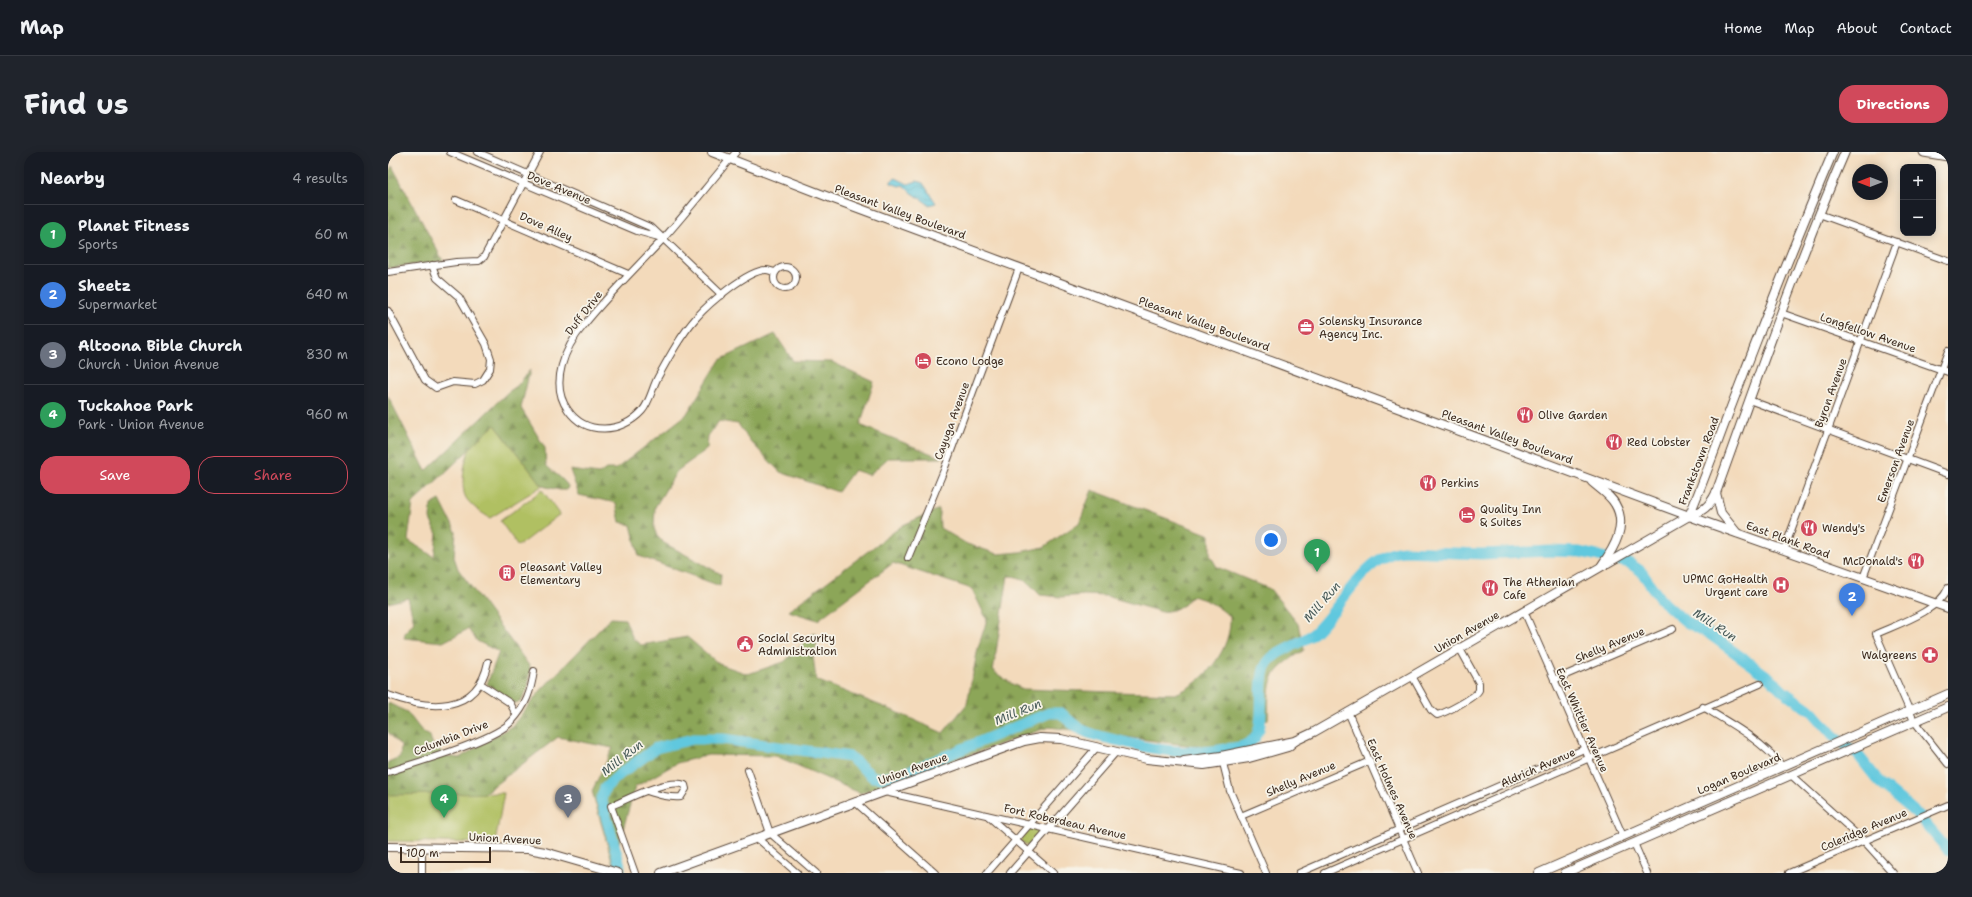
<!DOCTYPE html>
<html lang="en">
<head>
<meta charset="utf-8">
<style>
  :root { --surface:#171b24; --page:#20242c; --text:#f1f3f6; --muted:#9ea1a6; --line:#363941; --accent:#d1495b }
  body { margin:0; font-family:"Shantell Sans",sans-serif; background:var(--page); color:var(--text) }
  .controls { position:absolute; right:12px; top:12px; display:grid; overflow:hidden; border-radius:8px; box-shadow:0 2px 10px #0003 }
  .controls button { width:36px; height:36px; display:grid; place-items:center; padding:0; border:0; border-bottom:1px solid var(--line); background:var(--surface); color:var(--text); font:20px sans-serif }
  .compass { position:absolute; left:1464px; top:12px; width:36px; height:36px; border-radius:50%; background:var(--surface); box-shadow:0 2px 10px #0003; rotate:270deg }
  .scale { position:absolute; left:12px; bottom:10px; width:91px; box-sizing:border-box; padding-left:4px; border:2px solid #3b2a1e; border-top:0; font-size:11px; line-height:14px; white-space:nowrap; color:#3b2a1e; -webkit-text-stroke:3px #f7f3e8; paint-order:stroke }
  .you { position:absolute; left:883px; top:388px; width:14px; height:14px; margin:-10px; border:3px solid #fff; border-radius:50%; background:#1a73e8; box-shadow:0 0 0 6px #1a73e833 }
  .badge { display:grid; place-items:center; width:26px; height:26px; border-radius:50%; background:var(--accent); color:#fff; font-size:13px; font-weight:700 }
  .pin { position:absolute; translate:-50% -33px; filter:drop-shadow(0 1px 2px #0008) }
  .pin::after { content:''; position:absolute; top:21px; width:14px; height:12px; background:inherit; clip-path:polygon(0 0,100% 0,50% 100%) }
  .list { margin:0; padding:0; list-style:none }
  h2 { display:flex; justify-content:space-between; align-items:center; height:52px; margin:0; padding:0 16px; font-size:17px }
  h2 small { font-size:13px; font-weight:400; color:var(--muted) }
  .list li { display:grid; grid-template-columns:26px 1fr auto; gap:12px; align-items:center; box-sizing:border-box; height:60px; padding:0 16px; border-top:1px solid var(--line) }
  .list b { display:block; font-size:15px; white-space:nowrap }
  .list p { margin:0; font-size:13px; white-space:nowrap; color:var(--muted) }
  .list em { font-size:13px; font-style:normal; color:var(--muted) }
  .actions { display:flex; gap:8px; padding:12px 16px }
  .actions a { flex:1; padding:9px 0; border:1px solid var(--accent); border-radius:16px; text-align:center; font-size:14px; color:var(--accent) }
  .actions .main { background:var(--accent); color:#fff }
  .map { position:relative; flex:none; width:1560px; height:721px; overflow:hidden; border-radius:16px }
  header { display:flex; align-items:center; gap:24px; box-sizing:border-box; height:56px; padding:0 20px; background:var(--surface); border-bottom:1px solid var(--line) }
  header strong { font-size:19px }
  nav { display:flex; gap:22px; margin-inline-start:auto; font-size:14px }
  .intro { display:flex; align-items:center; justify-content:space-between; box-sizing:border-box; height:96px; padding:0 24px }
  h1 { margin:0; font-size:28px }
  .button { padding:10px 18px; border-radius:16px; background:var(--accent); color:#fff; font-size:14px; font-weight:700 }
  main { display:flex; gap:24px; padding:0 24px }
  aside { flex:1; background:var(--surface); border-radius:16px; box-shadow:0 2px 10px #0003 }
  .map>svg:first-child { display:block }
  .grass { fill:url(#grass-tufts); stroke:#767540 }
  .forest { fill:url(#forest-firs); stroke:#64683b; fill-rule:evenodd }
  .park { fill:#b0c062; stroke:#767540 }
  .water { fill:url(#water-waves); stroke:#4e797e }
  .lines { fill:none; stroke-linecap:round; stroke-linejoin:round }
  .river { stroke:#61c8de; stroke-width:11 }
  .minor-casing { stroke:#574436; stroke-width:8 }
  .major-casing { stroke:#574436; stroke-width:10 }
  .highway-casing { stroke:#574436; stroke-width:11 }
  .minor { stroke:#fff; stroke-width:6 }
  .major { stroke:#fff; stroke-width:8 }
  .highway { stroke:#fff; stroke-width:9 }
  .labels { text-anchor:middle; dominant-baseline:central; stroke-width:3.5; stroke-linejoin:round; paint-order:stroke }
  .street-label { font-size:11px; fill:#3b2a1e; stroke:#f7f3e8 }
  .poi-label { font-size:11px; fill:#3b2a1e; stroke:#f7f3e8; text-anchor:start }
  .water-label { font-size:12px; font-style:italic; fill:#465958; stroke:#f7f3e8 }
</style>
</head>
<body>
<header>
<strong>Map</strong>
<nav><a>Home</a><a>Map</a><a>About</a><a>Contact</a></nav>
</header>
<div class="intro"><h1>Find us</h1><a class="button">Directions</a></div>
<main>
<aside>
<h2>Nearby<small>4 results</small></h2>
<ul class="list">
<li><span class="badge" style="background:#2e9e5b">1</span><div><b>Planet Fitness</b><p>Sports</p></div><em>60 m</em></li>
<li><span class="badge" style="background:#3f7fe0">2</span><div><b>Sheetz</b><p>Supermarket</p></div><em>640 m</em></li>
<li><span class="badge" style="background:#6b7280">3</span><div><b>Altoona Bible Church</b><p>Church · Union Avenue</p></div><em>830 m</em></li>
<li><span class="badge" style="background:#2e9e5b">4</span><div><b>Tuckahoe Park</b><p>Park · Union Avenue</p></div><em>960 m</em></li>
</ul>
<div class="actions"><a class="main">Save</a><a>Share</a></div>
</aside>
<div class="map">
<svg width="1560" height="721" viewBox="0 0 1560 721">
  <defs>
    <pattern id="grass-tufts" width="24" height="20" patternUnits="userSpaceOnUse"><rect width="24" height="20" fill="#b0c062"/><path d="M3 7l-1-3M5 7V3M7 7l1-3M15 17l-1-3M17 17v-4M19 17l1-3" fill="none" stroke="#909c50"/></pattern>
    <pattern id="forest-firs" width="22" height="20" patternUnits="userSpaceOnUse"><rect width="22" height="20" fill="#8ca658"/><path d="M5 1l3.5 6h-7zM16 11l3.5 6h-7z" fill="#748748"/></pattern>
    <pattern id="water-waves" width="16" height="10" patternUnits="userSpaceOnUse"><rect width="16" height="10" fill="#61c8de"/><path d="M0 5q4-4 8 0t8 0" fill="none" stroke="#51a3b3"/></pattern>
  </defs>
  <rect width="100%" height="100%" fill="#f7f3e8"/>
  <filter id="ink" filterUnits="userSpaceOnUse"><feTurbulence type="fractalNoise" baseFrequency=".025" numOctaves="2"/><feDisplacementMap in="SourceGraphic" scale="8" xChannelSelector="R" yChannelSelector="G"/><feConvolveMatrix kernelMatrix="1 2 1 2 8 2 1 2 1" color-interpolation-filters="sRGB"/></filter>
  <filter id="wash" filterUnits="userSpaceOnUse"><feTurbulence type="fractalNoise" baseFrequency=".012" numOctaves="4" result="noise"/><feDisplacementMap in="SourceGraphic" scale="16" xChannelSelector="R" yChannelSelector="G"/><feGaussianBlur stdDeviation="0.9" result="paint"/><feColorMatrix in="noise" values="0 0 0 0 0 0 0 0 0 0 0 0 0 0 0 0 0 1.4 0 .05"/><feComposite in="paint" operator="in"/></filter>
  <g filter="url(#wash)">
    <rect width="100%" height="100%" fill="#f3dabb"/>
    <polygon class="grass" points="643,676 654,679 640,695 632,688"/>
    <g class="forest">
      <polygon points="4,14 55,109 0,116 0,21"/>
      <polygon points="387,182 405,209 444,210 486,230 472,273 554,306 500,306 481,323 466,318 450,340 392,320 363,290 350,272 331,269 320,284 319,297 289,319 267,355 266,376 269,384 276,391 333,422 332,434 251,404 243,373 232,370 228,351 191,343 182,318 211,322 218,317 228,317 298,263 332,208"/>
      <path d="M 142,218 L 133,256 L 157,296 L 158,313 C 165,321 174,325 180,334 L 179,338 L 172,338 L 154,334 L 107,273 L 25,351 L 20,388 L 46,405 L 49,382 L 42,367 L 43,353 L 52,348 L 68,380 L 66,405 L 70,417 L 142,515 L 140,536 L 132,550 L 127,551 L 99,532 L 111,500 L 89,489 L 80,477 L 55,490 L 16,486 L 17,481 L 26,470 L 20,446 L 0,451 L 0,244 L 38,319 L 120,240 L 129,234 Z"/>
      <path d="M 704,338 L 822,383 L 822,403 L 829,415 L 882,437 L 910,472 L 916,498 C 880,522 881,524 880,567 L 868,577 L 860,589 L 837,598 L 661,575 L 472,641 L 388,604 L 320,603 L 289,611 L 247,635 L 225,712 L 204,639 L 225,596 L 170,585 L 95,642 L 0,678 L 0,610 L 12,605 L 13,594 L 0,580 L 0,551 L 19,560 L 33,578 L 42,585 L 46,595 L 59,604 L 71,606 L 124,574 L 154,537 L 223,466 L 237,467 L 245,487 L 253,493 L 299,485 L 331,512 L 360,522 L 396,510 L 426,481 L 431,485 L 425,504 L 428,528 L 506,559 L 555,581 L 579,552 L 590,496 L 599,468 L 584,437 L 505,411 L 430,468 L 400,459 L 515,373 L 551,357 L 552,376 L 579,392 L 610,402 L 632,400 L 656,395 L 691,371 ZM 620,424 C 636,424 642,432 652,443 L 673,445 L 696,443 L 718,444 L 774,460 L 785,458 L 796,453 L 803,444 C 819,447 830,454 842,465 C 844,497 816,532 787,542 L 635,537 L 624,532 L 605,519 Z"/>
    </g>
    <g class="park">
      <path d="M 107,273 L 154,334 L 102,366 C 94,361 84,355 78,346 C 72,337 76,307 82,297 C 89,288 99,280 107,273 Z"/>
      <polygon points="154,338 172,362 130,394 112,369"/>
      <polygon points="116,641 107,691 0,689 0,643"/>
    </g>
    <path class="water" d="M 508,26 L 520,32 L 529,29 L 535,31 L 548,51 L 541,53 C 533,46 521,40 515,33 L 511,34 L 503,31 L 503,29 Z"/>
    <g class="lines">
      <path class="river" d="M 232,721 L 232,713 L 213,647 L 217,636 L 232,622 L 268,596 L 305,587 L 335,587 L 462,605 L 485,625 L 495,626 L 512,623 L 661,561 L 673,561 C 679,567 686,574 694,578 C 706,584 719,586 732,589 C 767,598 803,604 839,597 C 849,595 858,595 865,588 C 879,577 869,533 877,515 C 885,497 913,493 926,481 C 953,457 977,401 1016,399 L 1094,402 L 1163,399 L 1192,400 L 1241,411 L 1253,419 L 1272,447 L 1298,470 L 1320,481 L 1382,526 L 1395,539 L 1425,560 L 1445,583 L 1470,603 L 1493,632 L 1527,660 L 1560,698"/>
    </g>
  </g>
  <g filter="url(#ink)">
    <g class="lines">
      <g class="minor-casing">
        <g id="minor">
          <polyline points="62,0 249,79 274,86"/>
          <polyline points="89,0 264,76 334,143"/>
          <path d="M 348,0 C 323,29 300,59 275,87 C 248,116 220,143 196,173 C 177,195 161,232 180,258 C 198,284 234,281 254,259 C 262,250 264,236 270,225 C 281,205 293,183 308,166 C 320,152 360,118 378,118 C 381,118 385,120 387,120"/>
          <polyline points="68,48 240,122"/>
          <polyline points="1431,62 1560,109"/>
          <circle cx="397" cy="126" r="11"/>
          <polyline points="0,120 68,110 91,109 96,105 152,0"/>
          <polyline points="0,159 37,228 48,236 65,230 87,232 95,228 102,217 103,207 98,192 71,145 49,126 44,113"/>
          <polyline points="1393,161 1560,220"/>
          <polyline points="1361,248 1560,322"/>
          <polyline points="1396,398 1509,90"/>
          <polyline points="520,406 556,318 631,116"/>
          <polyline points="1475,426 1560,199"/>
          <path d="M 1560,436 C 1551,459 1510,472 1488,482 L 1526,569 L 1560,612"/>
          <polyline points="1136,459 1235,684"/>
          <path d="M 1024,524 L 1043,558 L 1049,563 C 1057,561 1088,545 1091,538 C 1091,536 1091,533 1091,531 L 1072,497"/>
          <polyline points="1166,528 1285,477"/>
          <polyline points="93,532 122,551 128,562"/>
          <path d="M 0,543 C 40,558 89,563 100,510"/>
          <path d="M 1315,555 C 1345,573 1373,588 1395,615"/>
          <polyline points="960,560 1030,721"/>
          <polyline points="834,607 842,639 878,721"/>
          <polyline points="360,618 382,681 428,721"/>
          <path d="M 0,620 C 29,610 106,589 124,569 C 138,554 143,539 146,519"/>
          <polyline points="1403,623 1476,689 1505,721"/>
          <polyline points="497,640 853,721"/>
          <polyline points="467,650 547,721"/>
          <polyline points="600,664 665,721"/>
          <polyline points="853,664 982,609"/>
          <polyline points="369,686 409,721"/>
          <polyline points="1246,691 1259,721"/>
          <polyline points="34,721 34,695"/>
          <path d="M 247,721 L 223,654 C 240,647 279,626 297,633 L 298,637 L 293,645 C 281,646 271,643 259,639"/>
          <polyline points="599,721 709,595"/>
          <polyline points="622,721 728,600"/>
          <polyline points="911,721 1196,597"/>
          <polyline points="937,721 1372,532"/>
          <polyline points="1401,721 1560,653"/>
        </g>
      </g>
      <g class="major-casing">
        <g id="major">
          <polyline points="324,0 443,46 1320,371 1560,456"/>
          <path d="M 1204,330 C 1212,337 1222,343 1227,352 C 1240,373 1226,396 1214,413"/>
          <polyline points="1328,341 1333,361 1349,381"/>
          <path d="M 1301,364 C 1318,324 1332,283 1348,242 C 1379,161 1411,80 1445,0"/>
          <polyline points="796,609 833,604 907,589"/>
          <polyline points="0,695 140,697 157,700 230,721"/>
          <path d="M 273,721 L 636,589 L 652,586 L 673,587 L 759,607 L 816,613 L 861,606 L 900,595 L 907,589 L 926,580 L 1024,524 L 1301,364 C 1315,359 1321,355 1328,341 C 1369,227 1409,112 1457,0"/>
          <polyline points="1151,721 1560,542"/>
          <polyline points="1177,721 1560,555"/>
        </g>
      </g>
      <g class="highway-casing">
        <polyline id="highway" points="1536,0 1560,4"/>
      </g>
      <use href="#minor" class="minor"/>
      <use href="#major" class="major"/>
      <use href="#highway" class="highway"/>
    </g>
  </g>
  <defs>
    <g id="office-disc" transform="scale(0.9)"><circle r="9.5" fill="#d1495b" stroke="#f7f3e8"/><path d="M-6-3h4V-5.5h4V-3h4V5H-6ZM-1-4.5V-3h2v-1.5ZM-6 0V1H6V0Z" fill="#fff"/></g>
    <g id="hotel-disc" transform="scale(0.9)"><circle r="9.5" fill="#d1495b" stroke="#f7f3e8"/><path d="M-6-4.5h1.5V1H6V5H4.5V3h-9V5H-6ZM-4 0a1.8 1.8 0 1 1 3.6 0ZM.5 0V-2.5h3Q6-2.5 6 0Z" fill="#fff"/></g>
    <g id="restaurant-disc" transform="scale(0.9)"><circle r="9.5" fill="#d1495b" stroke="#f7f3e8"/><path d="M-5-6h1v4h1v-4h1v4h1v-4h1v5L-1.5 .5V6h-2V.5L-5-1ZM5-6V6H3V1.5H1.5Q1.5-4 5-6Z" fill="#fff"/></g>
    <g id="building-disc" transform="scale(0.9)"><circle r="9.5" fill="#d1495b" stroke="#f7f3e8"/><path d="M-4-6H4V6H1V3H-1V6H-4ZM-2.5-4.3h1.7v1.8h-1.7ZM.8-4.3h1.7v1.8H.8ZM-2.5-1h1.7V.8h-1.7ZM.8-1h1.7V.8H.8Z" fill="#fff"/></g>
    <g id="hospital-disc" transform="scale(0.9)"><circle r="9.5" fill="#d1495b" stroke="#f7f3e8"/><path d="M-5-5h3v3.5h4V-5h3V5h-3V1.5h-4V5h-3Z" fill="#fff"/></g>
    <g id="civic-disc" transform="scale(0.9)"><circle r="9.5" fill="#d1495b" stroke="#f7f3e8"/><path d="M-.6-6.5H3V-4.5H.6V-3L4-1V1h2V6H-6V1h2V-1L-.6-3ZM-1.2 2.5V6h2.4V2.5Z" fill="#fff"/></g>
    <g id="pharmacy-disc" transform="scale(0.9)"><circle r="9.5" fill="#d1495b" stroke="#f7f3e8"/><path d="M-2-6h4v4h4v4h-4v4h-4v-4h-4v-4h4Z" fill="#fff"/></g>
  </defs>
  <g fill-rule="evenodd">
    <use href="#office-disc" x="918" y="175"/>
    <use href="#hotel-disc" x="535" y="209"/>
    <use href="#restaurant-disc" x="1137" y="263"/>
    <use href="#restaurant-disc" x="1226" y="290"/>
    <use href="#restaurant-disc" x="1040" y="331"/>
    <use href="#hotel-disc" x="1079" y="363"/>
    <use href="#restaurant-disc" x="1421" y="376"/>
    <use href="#restaurant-disc" x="1528" y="409"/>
    <use href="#building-disc" x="119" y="421"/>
    <use href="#hospital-disc" x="1393" y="433"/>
    <use href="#restaurant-disc" x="1102" y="436"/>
    <use href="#civic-disc" x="357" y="492"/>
    <use href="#pharmacy-disc" x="1542" y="503"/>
  </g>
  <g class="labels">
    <g class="street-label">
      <text transform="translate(171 36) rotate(23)">Dove Avenue</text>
      <text transform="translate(512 60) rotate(20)">Pleasant Valley Boulevard</text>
      <text transform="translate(158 75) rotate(24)">Dove Alley</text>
      <text transform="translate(196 161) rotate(-52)">Duff Drive</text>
      <text transform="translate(816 172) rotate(20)">Pleasant Valley Boulevard</text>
      <text transform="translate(1480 181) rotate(19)">Longfellow Avenue</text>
      <text transform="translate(1443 241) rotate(-70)">Byron Avenue</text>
      <text transform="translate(564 269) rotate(-70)">Cayuga Avenue</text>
      <text transform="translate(1119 285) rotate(20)">Pleasant Valley Boulevard</text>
      <text transform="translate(1311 309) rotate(-69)">Frankstown Road</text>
      <text transform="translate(1508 309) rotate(-70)">Emerson Avenue</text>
      <text transform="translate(1400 388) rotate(20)">East Plank Road</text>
      <text transform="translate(1079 480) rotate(-30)">Union Avenue</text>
      <text transform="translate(1222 493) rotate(-23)">Shelly Avenue</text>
      <text transform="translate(1194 568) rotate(66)">East Whittier Avenue</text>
      <text transform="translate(63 586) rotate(-21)">Columbia Drive</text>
      <text transform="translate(1150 616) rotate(-24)">Aldrich Avenue</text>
      <text transform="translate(525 617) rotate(-20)">Union Avenue</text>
      <text transform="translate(1351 622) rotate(-23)">Logan Boulevard</text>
      <text transform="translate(913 627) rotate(-23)">Shelly Avenue</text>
      <text transform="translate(1004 637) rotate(66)">East Holmes Avenue</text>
      <text transform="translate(677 670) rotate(13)">Fort Roberdeau Avenue</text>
      <text transform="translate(1476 678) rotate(-23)">Coleridge Avenue</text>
      <text transform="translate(117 687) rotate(3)">Union Avenue</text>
    </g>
    <g class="poi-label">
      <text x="931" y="169">Solensky Insurance<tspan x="931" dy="13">Agency Inc.</tspan></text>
      <text x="548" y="209">Econo Lodge</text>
      <text x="1150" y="263">Olive Garden</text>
      <text x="1239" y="290">Red Lobster</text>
      <text x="1053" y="331">Perkins</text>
      <text x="1092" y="357">Quality Inn<tspan x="1092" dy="13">&amp; Suites</tspan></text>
      <text x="1434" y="376">Wendy's</text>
      <text x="1515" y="409" text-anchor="end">McDonald's</text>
      <text x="132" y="415">Pleasant Valley<tspan x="132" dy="13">Elementary</tspan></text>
      <text x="1380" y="427" text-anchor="end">UPMC GoHealth<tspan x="1380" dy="13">Urgent care</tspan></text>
      <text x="1115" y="430">The Athenian<tspan x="1115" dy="13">Cafe</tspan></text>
      <text x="370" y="486">Social Security<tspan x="370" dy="13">Administration</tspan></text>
      <text x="1529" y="503" text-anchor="end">Walgreens</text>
    </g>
    <g class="water-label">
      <text transform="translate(934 450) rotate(-49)">Mill Run</text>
      <text transform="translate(1327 473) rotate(33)">Mill Run</text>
      <text transform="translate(630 560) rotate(-22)">Mill Run</text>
      <text transform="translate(234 606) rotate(-38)">Mill Run</text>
    </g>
  </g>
</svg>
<div class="controls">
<button>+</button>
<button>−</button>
</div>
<svg class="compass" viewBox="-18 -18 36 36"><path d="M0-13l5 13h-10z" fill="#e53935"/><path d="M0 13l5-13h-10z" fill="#9ea1a6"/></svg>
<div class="scale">100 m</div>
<div class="you"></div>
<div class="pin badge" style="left:929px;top:420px;background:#2e9e5b">1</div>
<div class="pin badge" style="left:1464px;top:464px;background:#3f7fe0">2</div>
<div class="pin badge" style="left:180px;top:666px;background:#6b7280">3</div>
<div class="pin badge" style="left:56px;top:666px;background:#2e9e5b">4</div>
</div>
</main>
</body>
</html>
